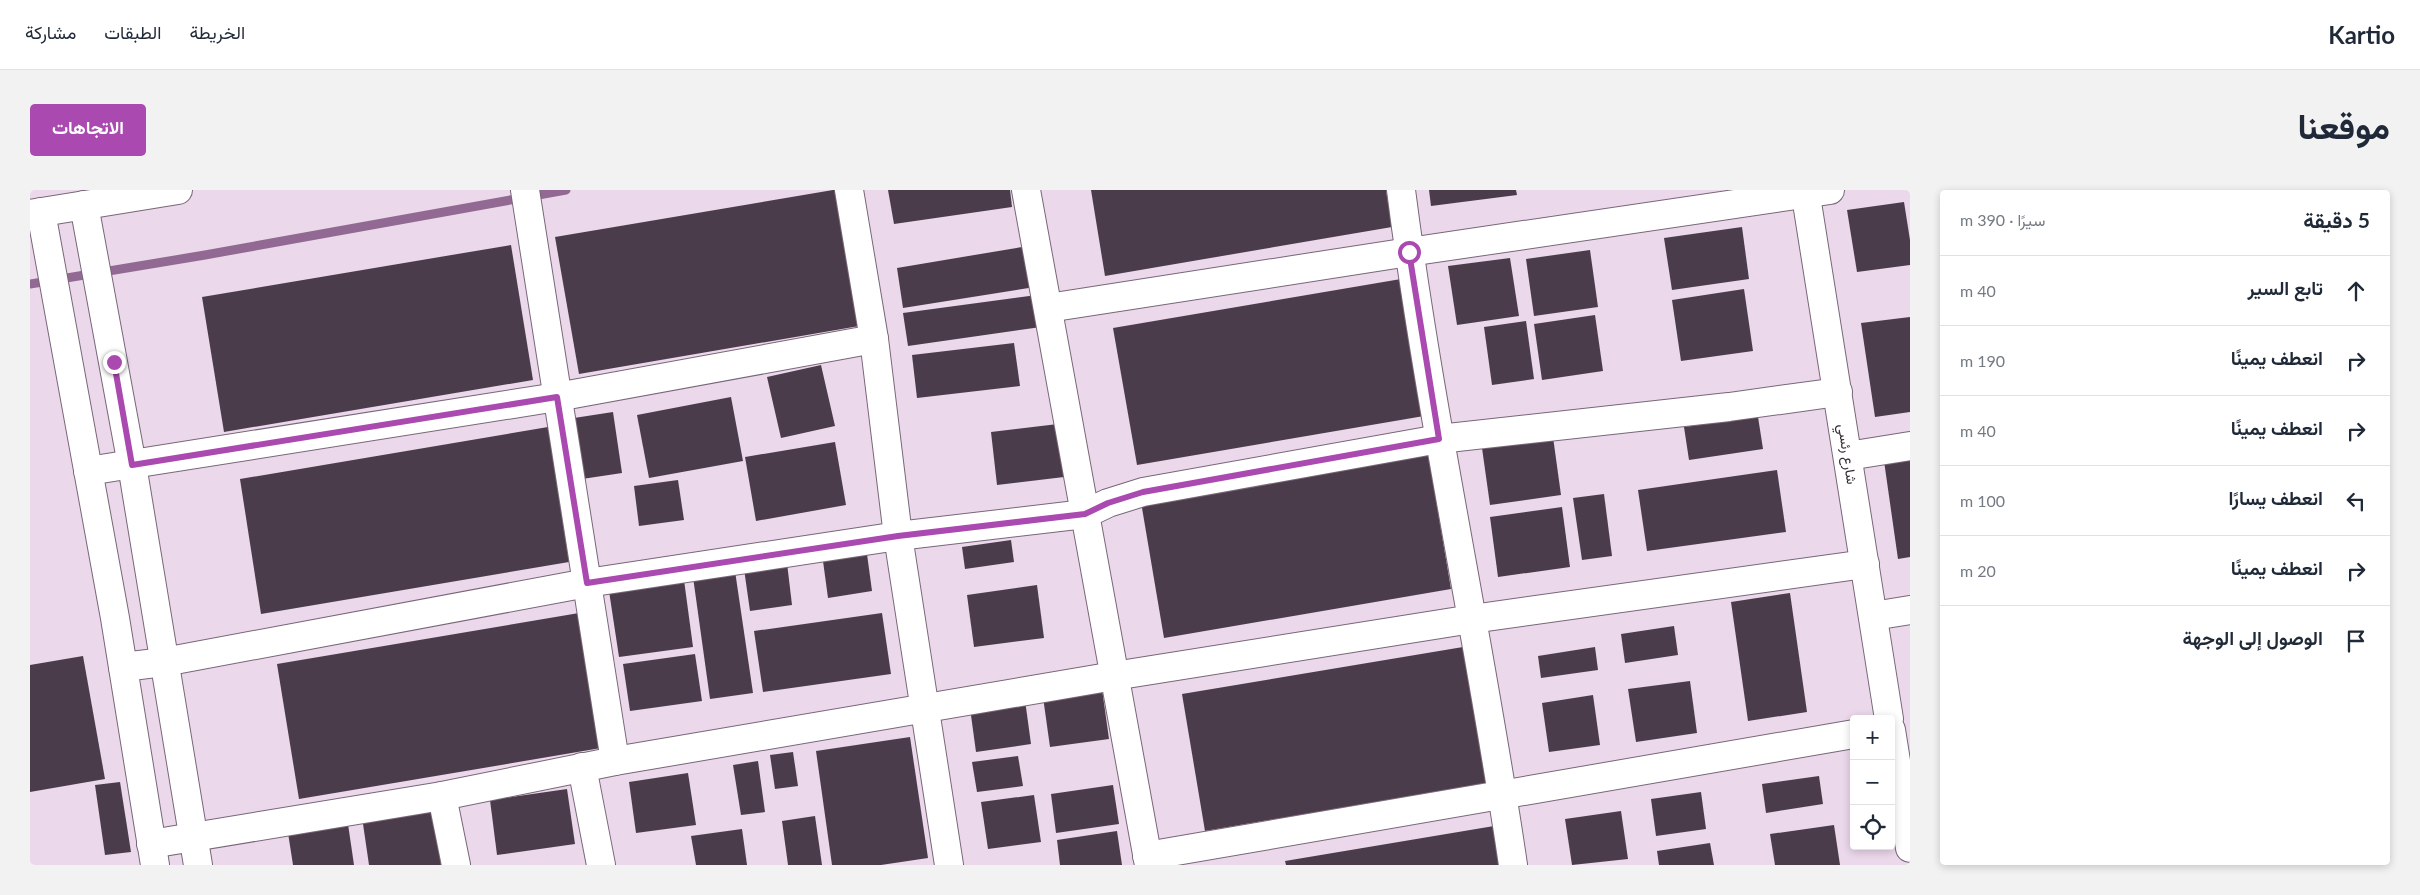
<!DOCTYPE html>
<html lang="ar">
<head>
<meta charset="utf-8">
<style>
  :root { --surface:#fff; --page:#f2f2f3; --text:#1f2937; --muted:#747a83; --line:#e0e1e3; --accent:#aa49b0 }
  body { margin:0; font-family:Lato,Vazirmatn,sans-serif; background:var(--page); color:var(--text); direction:rtl }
  .controls { position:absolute; right:15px; bottom:15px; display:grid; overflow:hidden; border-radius:5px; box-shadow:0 2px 8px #0003 }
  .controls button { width:45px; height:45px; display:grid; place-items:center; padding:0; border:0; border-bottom:1px solid var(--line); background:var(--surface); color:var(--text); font:25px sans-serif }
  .stop { position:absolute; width:15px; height:15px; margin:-11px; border:4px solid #aa49b0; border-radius:50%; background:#fff }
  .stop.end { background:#aa49b0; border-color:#fff; box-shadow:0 1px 5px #0008 }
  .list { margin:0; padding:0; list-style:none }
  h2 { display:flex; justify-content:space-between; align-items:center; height:65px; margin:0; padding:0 20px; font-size:21px }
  h2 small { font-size:16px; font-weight:400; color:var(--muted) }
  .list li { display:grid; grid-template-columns:32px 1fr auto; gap:15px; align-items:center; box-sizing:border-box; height:70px; padding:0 20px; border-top:1px solid var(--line) }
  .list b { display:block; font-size:19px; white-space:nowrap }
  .list em { font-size:16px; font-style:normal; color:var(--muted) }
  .icon { flex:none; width:28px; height:28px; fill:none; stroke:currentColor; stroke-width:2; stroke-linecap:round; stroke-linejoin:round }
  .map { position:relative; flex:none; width:1880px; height:675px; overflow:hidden; direction:ltr; border-radius:5px }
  header { display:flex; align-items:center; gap:30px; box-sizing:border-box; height:70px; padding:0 25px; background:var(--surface); border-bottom:1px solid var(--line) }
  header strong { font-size:24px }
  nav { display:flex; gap:28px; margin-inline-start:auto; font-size:18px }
  .intro { display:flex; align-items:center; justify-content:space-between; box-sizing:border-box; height:120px; padding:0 30px }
  h1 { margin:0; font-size:35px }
  .button { padding:12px 22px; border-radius:5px; background:var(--accent); color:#fff; font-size:18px; font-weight:700 }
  main { display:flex; gap:30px; padding:0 30px }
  aside { flex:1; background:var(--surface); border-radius:5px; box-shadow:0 2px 8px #0003 }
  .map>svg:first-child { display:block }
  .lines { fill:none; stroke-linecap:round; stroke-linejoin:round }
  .stream { stroke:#926993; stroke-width:9 }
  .building { fill:#4b3c4c }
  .minor-casing { stroke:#786778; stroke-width:30 }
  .tertiary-casing { stroke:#786778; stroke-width:30 }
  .trunk-casing { stroke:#786778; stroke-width:30 }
  .minor { stroke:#fff; stroke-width:28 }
  .tertiary { stroke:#fff; stroke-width:28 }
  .trunk { stroke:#fff; stroke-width:28 }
  .route { stroke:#aa49b0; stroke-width:6 }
  .labels { text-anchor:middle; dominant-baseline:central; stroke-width:5; stroke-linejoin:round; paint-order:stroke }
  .street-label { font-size:14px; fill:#312a31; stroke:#fff }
</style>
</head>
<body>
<header>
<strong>Kartio</strong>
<nav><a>الخريطة</a><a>الطبقات</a><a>مشاركة</a></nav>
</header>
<div class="intro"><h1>موقعنا</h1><a class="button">الاتجاهات</a></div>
<main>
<aside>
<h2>5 دقيقة<small>سيرًا · 390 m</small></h2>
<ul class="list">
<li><svg class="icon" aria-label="ahead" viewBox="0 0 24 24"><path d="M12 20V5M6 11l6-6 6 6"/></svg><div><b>تابع السير</b></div><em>40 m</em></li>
<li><svg class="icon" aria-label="right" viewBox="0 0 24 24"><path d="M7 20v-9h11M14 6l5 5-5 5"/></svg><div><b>انعطف يمينًا</b></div><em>190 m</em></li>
<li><svg class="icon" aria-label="right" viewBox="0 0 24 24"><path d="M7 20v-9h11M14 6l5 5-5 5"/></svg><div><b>انعطف يمينًا</b></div><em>40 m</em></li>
<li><svg class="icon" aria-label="left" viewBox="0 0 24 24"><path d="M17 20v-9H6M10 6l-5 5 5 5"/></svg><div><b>انعطف يسارًا</b></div><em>100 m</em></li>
<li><svg class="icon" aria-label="right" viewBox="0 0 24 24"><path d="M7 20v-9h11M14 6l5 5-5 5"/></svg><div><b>انعطف يمينًا</b></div><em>20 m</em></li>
<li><svg class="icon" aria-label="arrive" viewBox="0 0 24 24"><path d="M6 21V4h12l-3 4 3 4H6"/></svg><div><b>الوصول إلى الوجهة</b></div></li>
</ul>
</aside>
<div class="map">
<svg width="1880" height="675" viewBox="0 0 1880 675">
  <rect width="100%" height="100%" fill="#ebd8eb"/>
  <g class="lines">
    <polyline class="stream" points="0,94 175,65 536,0"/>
  </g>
  <g class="building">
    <polygon points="803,0 812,0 835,135 549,184 525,47"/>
    <polygon points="858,0 980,0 982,17 864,34"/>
    <polygon points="1061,0 1356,0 1362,37 1075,86"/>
    <polygon points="1399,0 1486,0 1487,5 1401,16"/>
    <polygon points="1874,12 1880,50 1880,75 1827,82 1817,20"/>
    <polygon points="1712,37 1719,89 1642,100 1634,48"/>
    <polygon points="481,55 503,190 194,242 172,107"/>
    <polygon points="998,56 1005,97 873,118 867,78"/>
    <polygon points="1560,60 1568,117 1504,126 1496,69"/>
    <polygon points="1480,68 1489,126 1427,135 1418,76"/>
    <polygon points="1371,89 1394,226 1107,275 1083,138"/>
    <polygon points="1714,99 1723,161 1651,171 1642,110"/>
    <polygon points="1007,105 1011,137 878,156 873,123"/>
    <polygon points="1565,125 1573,181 1512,190 1504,134"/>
    <polygon points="1880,127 1880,222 1845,227 1831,133"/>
    <polygon points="1496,131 1504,189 1462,195 1454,137"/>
    <polygon points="984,153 990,196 887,208 882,165"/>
    <polygon points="791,175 805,236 751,248 737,187"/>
    <polygon points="701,207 713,271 619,288 607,225"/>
    <polygon points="583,222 592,283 552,289 544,228"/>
    <polygon points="1728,227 1733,259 1659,270 1654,237"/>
    <polygon points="1028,234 1034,287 967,295 961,242"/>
    <polygon points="518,237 539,372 231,424 210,289"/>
    <polygon points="1523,247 1531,305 1460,315 1452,258"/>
    <polygon points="805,252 816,315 726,331 715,267"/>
    <polygon points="1398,263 1421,399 1134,448 1111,312"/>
    <polygon points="1880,267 1880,367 1868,369 1854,271"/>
    <polygon points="1747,280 1756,342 1617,361 1608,300"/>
    <polygon points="648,290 654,330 609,336 604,296"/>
    <polygon points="1574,304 1582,366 1552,370 1543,308"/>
    <polygon points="1532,317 1540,377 1468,387 1460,327"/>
    <polygon points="981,350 984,372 935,379 932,357"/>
    <polygon points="837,364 842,401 798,408 793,371"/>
    <polygon points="757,373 762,415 720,421 714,379"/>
    <polygon points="705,381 723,503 680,509 663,387"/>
    <polygon points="654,390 663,457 589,467 579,401"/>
    <polygon points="1007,395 1014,448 944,457 937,405"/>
    <polygon points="1760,403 1777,522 1718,531 1701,412"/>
    <polygon points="555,422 577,557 269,609 247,474"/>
    <polygon points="852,423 861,484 733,502 724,441"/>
    <polygon points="1644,436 1648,465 1595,473 1591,444"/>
    <polygon points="1439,456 1462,592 1175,641 1152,504"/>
    <polygon points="1565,457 1568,480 1511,488 1508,466"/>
    <polygon points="665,464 672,511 600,521 593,474"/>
    <polygon points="53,466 75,589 0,602 0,475"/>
    <polygon points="1660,491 1667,543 1606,552 1598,499"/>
    <polygon points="1072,499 1079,549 1020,557 1013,507"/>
    <polygon points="1563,505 1570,555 1519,562 1512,513"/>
    <polygon points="995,510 1001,554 946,562 940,518"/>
    <polygon points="880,547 898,668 851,675 802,675 786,561"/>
    <polygon points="763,562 768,596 745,599 740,565"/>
    <polygon points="988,566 993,596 947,602 942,572"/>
    <polygon points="728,571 735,622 711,625 703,575"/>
    <polygon points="658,583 666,635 606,643 599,592"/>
    <polygon points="1789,586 1793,614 1736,623 1732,594"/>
    <polygon points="90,592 101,662 75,665 65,595"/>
    <polygon points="1083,595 1089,634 1026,643 1021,604"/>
    <polygon points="537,599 545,654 467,665 460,610"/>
    <polygon points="1671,602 1676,639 1626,646 1621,609"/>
    <polygon points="1004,605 1011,652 958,659 951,612"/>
    <polygon points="403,617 411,675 339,675 332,627"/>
    <polygon points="1591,621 1598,669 1542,675 1535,629"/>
    <polygon points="785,626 792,675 758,675 752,631"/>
    <polygon points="318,634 324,675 263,675 258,643"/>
    <polygon points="1470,635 1477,675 1256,675 1255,671"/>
    <polygon points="1804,635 1810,675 1745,675 1740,644"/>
    <polygon points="712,639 717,675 666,675 661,646"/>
    <polygon points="1087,641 1092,675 1030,675 1027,650"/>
    <polygon points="1680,653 1684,675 1629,675 1627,661"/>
  </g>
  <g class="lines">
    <g class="minor-casing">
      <g id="minor">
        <polyline points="495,0 585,571"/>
        <polyline points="819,0 844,149 868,346 919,675"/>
        <polyline points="996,0 1119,675"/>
        <path d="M 1371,0 C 1400,226 1450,449 1483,675"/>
        <polyline points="54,15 102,275 168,675"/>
        <polyline points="11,22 85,428 125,675"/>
        <polyline points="1018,118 1379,62 1800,0"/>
        <polyline points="1818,266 1880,256"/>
        <polyline points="58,281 527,207 844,149"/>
        <polyline points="1843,426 1880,420"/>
        <polyline points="93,477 134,472 557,393 868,346 1055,324 1078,313 1113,302 1409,249 1699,217 1808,202"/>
        <polyline points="552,577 571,675"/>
        <polyline points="412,606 426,675"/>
        <polyline points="121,654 412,606 585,571 1084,486 1442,429 1835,374"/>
        <polyline points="1117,666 1824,544"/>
      </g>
    </g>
    <g class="tertiary-casing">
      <g id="tertiary">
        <polyline points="1775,0 1859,529"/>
        <polyline points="1861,540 1880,658"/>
      </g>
    </g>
    <g class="trunk-casing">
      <polyline id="trunk" points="0,24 148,0"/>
    </g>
    <use href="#minor" class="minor"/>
    <use href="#tertiary" class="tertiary"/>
    <use href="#trunk" class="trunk"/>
  </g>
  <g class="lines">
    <polyline class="route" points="84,172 102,275 527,207 557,393 868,346 1055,324 1078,313 1113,302 1409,249 1379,62"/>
  </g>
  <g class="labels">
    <g class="street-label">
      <text transform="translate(1818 264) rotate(81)">شارع رئسي</text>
    </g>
  </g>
</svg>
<div class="controls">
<button>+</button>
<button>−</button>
<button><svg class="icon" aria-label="locate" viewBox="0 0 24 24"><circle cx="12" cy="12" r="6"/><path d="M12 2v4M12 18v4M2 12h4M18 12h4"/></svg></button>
</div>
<div class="stop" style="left:1379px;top:62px"></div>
<div class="stop end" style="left:84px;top:172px"></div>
</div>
</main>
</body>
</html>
